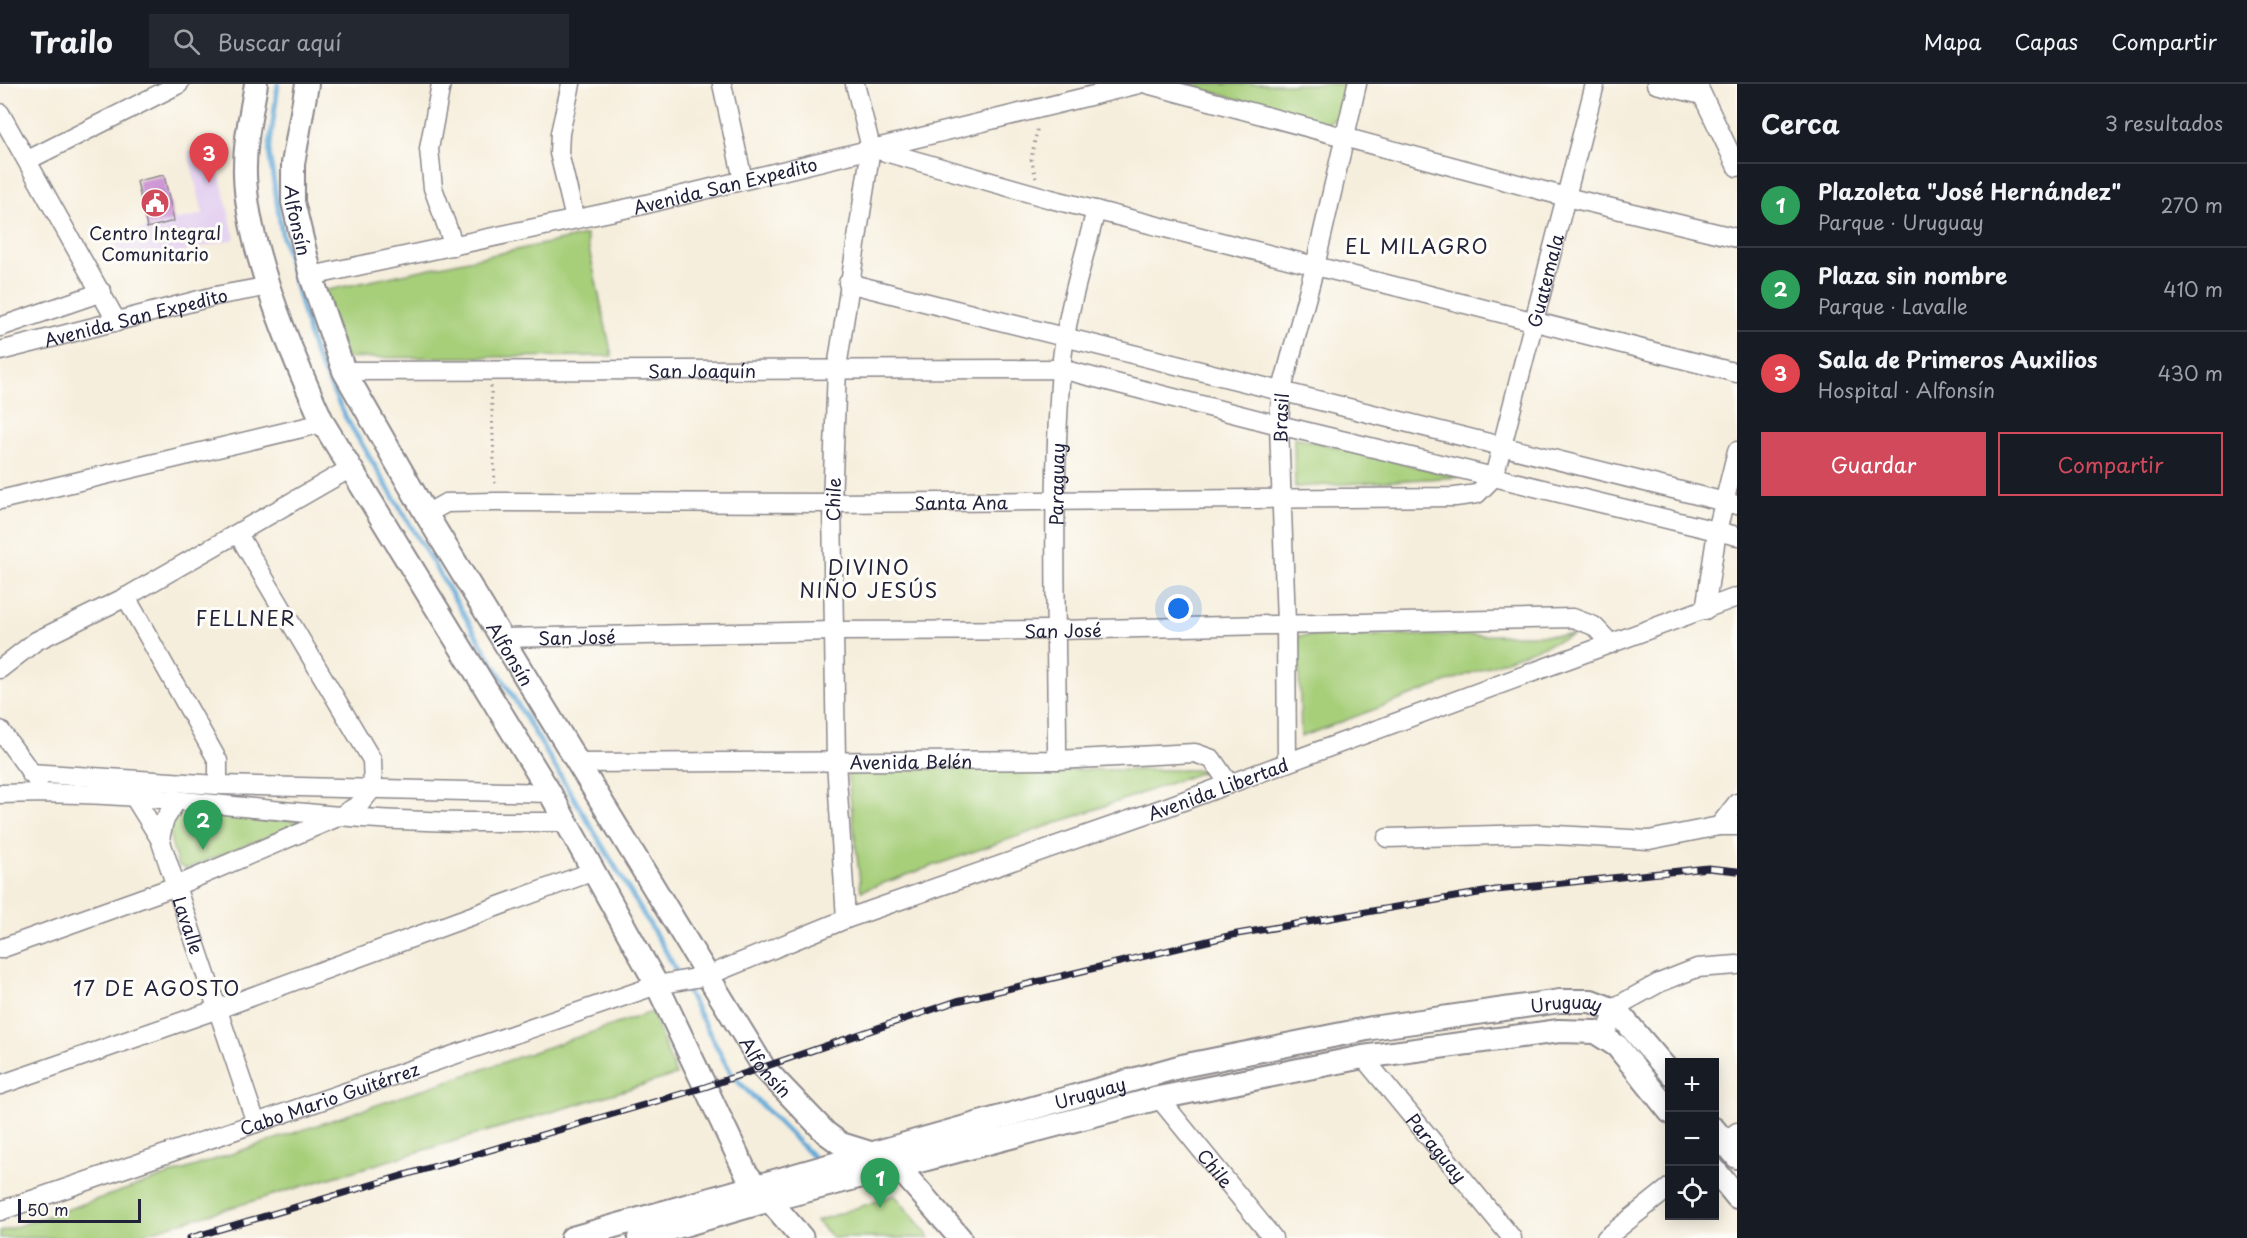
<!DOCTYPE html>
<html lang="es">
<head>
<meta charset="utf-8">
<style>
  :root { --surface:#171b24; --page:#242831; --text:#f1f3f6; --muted:#9ea1a6; --line:#363941; --accent:#d1495b }
  body { margin:0; font-family:"Playpen Sans",sans-serif; background:var(--page); color:var(--text) }
  .controls { position:absolute; right:18px; bottom:18px; display:grid; overflow:hidden; border-radius:0px; box-shadow:0 3px 15px #0003 }
  .controls button { width:54px; height:54px; display:grid; place-items:center; padding:0; border:0; border-bottom:2px solid var(--line); background:var(--surface); color:var(--text); font:30px sans-serif }
  .scale { position:absolute; left:18px; bottom:15px; width:123px; box-sizing:border-box; padding-left:6px; border:3px solid #22223b; border-top:0; font-size:16px; line-height:21px; white-space:nowrap; color:#22223b; -webkit-text-stroke:4px #fdfcf7; paint-order:stroke }
  .you { position:absolute; left:1179px; top:525px; width:21px; height:21px; margin:-15px; border:4px solid #fff; border-radius:50%; background:#1a73e8; box-shadow:0 0 0 9px #1a73e833 }
  .badge { display:grid; place-items:center; width:39px; height:39px; border-radius:50%; background:var(--accent); color:#fff; font-size:20px; font-weight:700 }
  .pin { position:absolute; translate:-50% -50px; filter:drop-shadow(0 2px 3px #0008) }
  .pin::after { content:''; position:absolute; top:32px; width:21px; height:18px; background:inherit; clip-path:polygon(0 0,100% 0,50% 100%) }
  .list { margin:0; padding:0; list-style:none }
  h2 { display:flex; justify-content:space-between; align-items:center; height:78px; margin:0; padding:0 24px; font-size:26px }
  h2 small { font-size:20px; font-weight:400; color:var(--muted) }
  .list li { display:grid; grid-template-columns:39px 1fr auto; gap:18px; align-items:center; box-sizing:border-box; height:84px; padding:0 24px; border-top:2px solid var(--line) }
  .list b { display:block; font-size:22px; white-space:nowrap }
  .list p { margin:0; font-size:20px; white-space:nowrap; color:var(--muted) }
  .list em { font-size:20px; font-style:normal; color:var(--muted) }
  .actions { display:flex; gap:12px; padding:18px 24px }
  .actions a { flex:1; padding:14px 0; border:2px solid var(--accent); border-radius:0px; text-align:center; font-size:21px; color:var(--accent) }
  .actions .main { background:var(--accent); color:#fff }
  .icon { flex:none; width:33px; height:33px; fill:none; stroke:currentColor; stroke-width:2; stroke-linecap:round; stroke-linejoin:round }
  .map { position:relative; flex:none; width:1737px; height:1154px; overflow:hidden }
  header { display:flex; align-items:center; gap:36px; box-sizing:border-box; height:84px; padding:0 30px; background:var(--surface); border-bottom:2px solid var(--line) }
  header strong { font-size:28px }
  nav { display:flex; gap:33px; margin-inline-start:auto; font-size:21px }
  .search { width:420px; height:54px; background:var(--page); display:flex; align-items:center; gap:15px; box-sizing:border-box; padding:0 21px; border-radius:0px; color:var(--muted); font-size:22px }
  main { display:flex }
  aside { flex:1; background:var(--surface) }
  .map>svg:first-child { display:block }
  .built { fill:#e5d3f1 }
  .green { fill:#a7cf7a; stroke:#64785a; stroke-width:1.5 }
  .lines { fill:none; stroke-linecap:round; stroke-linejoin:round }
  .stream { stroke:#61a8d7; stroke-width:5 }
  .building { fill:#cb93d3 }
  .minor-casing { stroke:#8c888c; stroke-width:21 }
  .tertiary-casing { stroke:#8c888c; stroke-width:26 }
  .path { stroke:#8c888c; stroke-width:3; stroke-dasharray:1.5 4.5; stroke-linecap:butt }
  .minor { stroke:#fff; stroke-width:18 }
  .tertiary { stroke:#fff; stroke-width:22 }
  .rail-casing { stroke:#22223b; stroke-width:7 }
  .rail { stroke:#fdfcf7; stroke-width:4.5; stroke-dasharray:14; stroke-linecap:butt }
  .labels { text-anchor:middle; dominant-baseline:central; stroke-width:6; stroke-linejoin:round; paint-order:stroke }
  .street-label { font-size:18px; fill:#22223b; stroke:#fdfcf7 }
  .poi-label { font-size:18px; fill:#22223b; stroke:#fdfcf7 }
  .neighbourhood-label { font-size:20px; letter-spacing:1.5px; fill:#22223b; stroke:#fdfcf7 }
</style>
</head>
<body>
<header>
<strong>Trailo</strong>
<div class="search"><svg class="icon" aria-label="search" viewBox="0 0 24 24"><circle cx="10" cy="10" r="6"/><path d="M15 15l6 6"/></svg>Buscar aquí</div>
<nav><a>Mapa</a><a>Capas</a><a>Compartir</a></nav>
</header>
<main>
<div class="map">
<svg width="1737" height="1154" viewBox="0 0 1737 1154">
  <rect width="100%" height="100%" fill="#fdfcf7"/>
  <filter id="ink" filterUnits="userSpaceOnUse"><feTurbulence type="fractalNoise" baseFrequency=".0167" numOctaves="2"/><feDisplacementMap in="SourceGraphic" scale="12" xChannelSelector="R" yChannelSelector="G"/><feConvolveMatrix kernelMatrix="1 2 1 2 8 2 1 2 1" color-interpolation-filters="sRGB"/></filter>
  <filter id="wash" filterUnits="userSpaceOnUse"><feTurbulence type="fractalNoise" baseFrequency=".008" numOctaves="4" result="noise"/><feDisplacementMap in="SourceGraphic" scale="24" xChannelSelector="R" yChannelSelector="G"/><feGaussianBlur stdDeviation="1.35" result="paint"/><feColorMatrix in="noise" values="0 0 0 0 0 0 0 0 0 0 0 0 0 0 0 0 0 1.4 0 .05"/><feComposite in="paint" operator="in"/></filter>
  <g filter="url(#wash)">
    <rect width="100%" height="100%" fill="#f6eedc"/>
    <polygon class="built" points="213,62 235,155 120,183 112,152 203,130 188,68"/>
    <g class="green">
      <polygon points="1184,0 1344,0 1339,33 1326,40"/>
      <polygon points="586,151 612,272 346,274 323,207"/>
      <polygon points="1294,353 1459,393 1295,403"/>
      <polygon points="1573,551 1301,653 1298,552"/>
      <polygon points="847,685 1208,686 861,807"/>
      <path d="M 182,725 L 304,738 L 186,785 L 178,781 C 172,762 162,740 182,725 Z"/>
      <polygon points="652,928 676,991 129,1154 0,1154 0,1148"/>
      <polygon points="895,1111 930,1154 833,1154 816,1137"/>
    </g>
    <g class="lines">
      <polyline class="stream" points="278,0 269,68 282,150 314,268 346,334 665,866 732,991 814,1074"/>
    </g>
    <g id="blocks">
      <polygon class="building" points="164,91 174,137 147,144 137,97"/>
    </g>
  </g>
  <g filter="url(#ink)">
    <use href="#blocks" fill-opacity="0" stroke="#8c888c" stroke-width="1.5"/>
    <g class="lines">
      <g class="minor-casing">
        <g id="minor">
          <polyline points="441,0 429,65 433,104 454,162"/>
          <polyline points="571,0 560,49 559,69 575,135"/>
          <polyline points="722,0 743,96"/>
          <polyline points="1147,0 1566,113 1737,154"/>
          <polyline points="1656,0 1702,11"/>
          <polyline points="1697,0 1737,83"/>
          <polyline points="0,29 117,238"/>
          <polyline points="871,64 1051,115 1737,289"/>
          <polyline points="28,76 179,0"/>
          <path id="s1" d="M 311,192 L 638,122 L 1139,0"/>
          <polyline points="848,199 1737,421"/>
          <polyline points="0,243 102,208"/>
          <path id="s2" d="M 0,267 L 215,212 L 270,202"/>
          <path id="s3" d="M 344,287 L 1061,285 L 1279,341 L 1737,452"/>
          <polyline points="0,416 323,339"/>
          <path id="s4" d="M 426,430 L 446,419 L 495,418 L 832,419 L 1455,413 L 1477,410 L 1494,393 L 1595,0"/>
          <polyline points="126,513 218,677 218,701"/>
          <polyline points="1705,526 1717,447 1737,367"/>
          <path id="s5" d="M 503,554 L 834,547 L 1057,546 L 1573,534 L 1594,542 L 1611,560"/>
          <polyline points="0,585 36,557 126,513 351,384"/>
          <polyline points="0,646 38,698"/>
          <path id="s6" d="M 1057,676 C 1057,547 1051,415 1061,286 C 1065,232 1083,178 1096,126"/>
          <path id="s7" d="M 1287,678 L 1286,539 L 1279,341 L 1281,309 L 1315,182 L 1357,0"/>
          <path id="s8" d="M 579,679 L 1057,676 L 1195,669 L 1212,675 L 1229,700"/>
          <polyline points="30,689 218,701 550,709"/>
          <path d="M 0,710 C 113,705 226,723 339,732 C 415,739 490,738 566,738"/>
          <path id="s9" d="M 134,713 L 160,755 L 256,1039"/>
          <polyline points="1719,742 1737,719"/>
          <polyline points="1387,754 1537,750 1649,756 1719,742 1737,742"/>
          <polyline points="160,755 164,737 177,716"/>
          <path id="s10" d="M 846,835 L 836,677 L 832,419 L 837,284 L 871,64 L 855,0"/>
          <polyline points="0,865 176,802 340,732 360,720 373,704 372,676 238,450"/>
          <polyline points="1604,952 1619,921 1659,899 1697,884 1737,881"/>
          <path id="s11" d="M 1363,973 L 1512,1154"/>
          <polyline points="0,1001 218,925 594,787"/>
          <path id="s12" d="M 1159,1014 L 1273,1154"/>
          <polyline points="1714,1066 1737,1048"/>
          <path id="s13" d="M 0,1127 L 657,901 L 707,892 L 846,835 L 1164,724 L 1737,513"/>
          <polyline points="1606,1154 1670,1103"/>
        </g>
      </g>
      <g class="tertiary-casing">
        <g id="tertiary">
          <path d="M 256,0 C 251,30 244,60 245,91 C 247,165 292,271 323,339 L 550,709 L 657,901 L 746,1089 L 802,1154"/>
          <path id="s14" d="M 307,0 L 293,80 L 293,118 L 311,192 L 344,287 L 426,430 L 764,984 L 826,1049 L 841,1060 L 870,1069 L 899,1084 L 960,1154"/>
          <polyline points="1714,1045 1737,1073"/>
          <polyline points="1714,1085 1737,1113"/>
          <path id="s15" d="M 572,1154 L 1182,982 L 1372,944 L 1560,917 L 1591,917 L 1617,927 L 1670,989"/>
          <polyline points="639,1154 767,1117 1159,1014 1363,973 1559,947 1595,948 1617,962 1670,1028"/>
        </g>
      </g>
      <g class="path">
        <polyline points="1036,94 1031,75 1038,42"/>
        <polyline points="491,302 495,403"/>
      </g>
      <use href="#minor" class="minor"/>
      <use href="#tertiary" class="tertiary"/>
      <g class="rail-casing">
        <polyline id="rail" points="190,1154 705,1003 957,917 1237,850 1496,806 1708,784 1737,787"/>
      </g>
      <use href="#rail" class="rail"/>
    </g>
  </g>
  <defs>
    <g id="civic-disc" transform="scale(1.5)"><circle r="9.5" fill="#d1495b" stroke="#fdfcf7"/><path d="M-.6-6.5H3V-4.5H.6V-3L4-1V1h2V6H-6V1h2V-1L-.6-3ZM-1.2 2.5V6h2.4V2.5Z" fill="#fff"/></g>
  </defs>
  <g fill-rule="evenodd">
    <use href="#civic-disc" x="155" y="119"/>
  </g>
  <g class="labels">
    <g class="street-label">
      <text stroke="none"><textPath href="#s1" startOffset="424">Avenida San Expedito</textPath></text>
      <text stroke="none"><textPath href="#s14" startOffset="138">Alfonsín</textPath></text>
      <text stroke="none"><textPath href="#s4" startOffset="1281">Guatemala</textPath></text>
      <text stroke="none"><textPath href="#s2" startOffset="140">Avenida San Expedito</textPath></text>
      <text stroke="none"><textPath href="#s3" startOffset="358">San Joaquín</textPath></text>
      <text stroke="none"><textPath href="#s7" startOffset="344">Brasil</textPath></text>
      <text stroke="none"><textPath href="#s6" startOffset="276">Paraguay</textPath></text>
      <text stroke="none"><textPath href="#s10" startOffset="420">Chile</textPath></text>
      <text stroke="none"><textPath href="#s4" startOffset="538">Santa Ana</textPath></text>
      <text stroke="none"><textPath href="#s5" startOffset="560">San José</textPath></text>
      <text stroke="none"><textPath href="#s5" startOffset="74">San José</textPath></text>
      <text stroke="none"><textPath href="#s14" startOffset="624">Alfonsín</textPath></text>
      <text stroke="none"><textPath href="#s8" startOffset="332">Avenida Belén</textPath></text>
      <text stroke="none"><textPath href="#s13" startOffset="1290">Avenida Libertad</textPath></text>
      <text stroke="none"><textPath href="#s9" startOffset="140">Lavalle</textPath></text>
      <text stroke="none"><textPath href="#s15" startOffset="1024">Uruguay</textPath></text>
      <text stroke="none"><textPath href="#s14" startOffset="1110">Alfonsín</textPath></text>
      <text stroke="none"><textPath href="#s15" startOffset="538">Uruguay</textPath></text>
      <text stroke="none"><textPath href="#s13" startOffset="348">Cabo Mario Guitérrez</textPath></text>
      <text stroke="none"><textPath href="#s11" startOffset="117">Paraguay</textPath></text>
      <text stroke="none"><textPath href="#s12" startOffset="90">Chile</textPath></text>
    </g>
    <g class="poi-label">
      <text x="155" y="148">Centro Integral<tspan x="155" dy="21">Comunitario</tspan></text>
    </g>
    <g class="neighbourhood-label">
      <text x="1417" y="162">EL MILAGRO</text>
      <text x="869" y="483">DIVINO<tspan x="869" dy="23">NIÑO JESÚS</tspan></text>
      <text x="246" y="534">FELLNER</text>
      <text x="157" y="904">17 DE AGOSTO</text>
    </g>
  </g>
</svg>
<div class="controls">
<button>+</button>
<button>−</button>
<button><svg class="icon" aria-label="locate" viewBox="0 0 24 24"><circle cx="12" cy="12" r="6"/><path d="M12 2v4M12 18v4M2 12h4M18 12h4"/></svg></button>
</div>
<div class="scale">50 m</div>
<div class="you"></div>
<div class="pin badge" style="left:880px;top:1124px;background:#2e9e5b">1</div>
<div class="pin badge" style="left:203px;top:766px;background:#2e9e5b">2</div>
<div class="pin badge" style="left:209px;top:99px;background:#e0444e">3</div>
</div>
<aside>
<h2>Cerca<small>3 resultados</small></h2>
<ul class="list">
<li><span class="badge" style="background:#2e9e5b">1</span><div><b>Plazoleta &quot;José Hernández&quot;</b><p>Parque · Uruguay</p></div><em>270 m</em></li>
<li><span class="badge" style="background:#2e9e5b">2</span><div><b>Plaza sin nombre</b><p>Parque · Lavalle</p></div><em>410 m</em></li>
<li><span class="badge" style="background:#e0444e">3</span><div><b>Sala de Primeros Auxilios</b><p>Hospital · Alfonsín</p></div><em>430 m</em></li>
</ul>
<div class="actions"><a class="main">Guardar</a><a>Compartir</a></div>
</aside>
</main>
</body>
</html>
